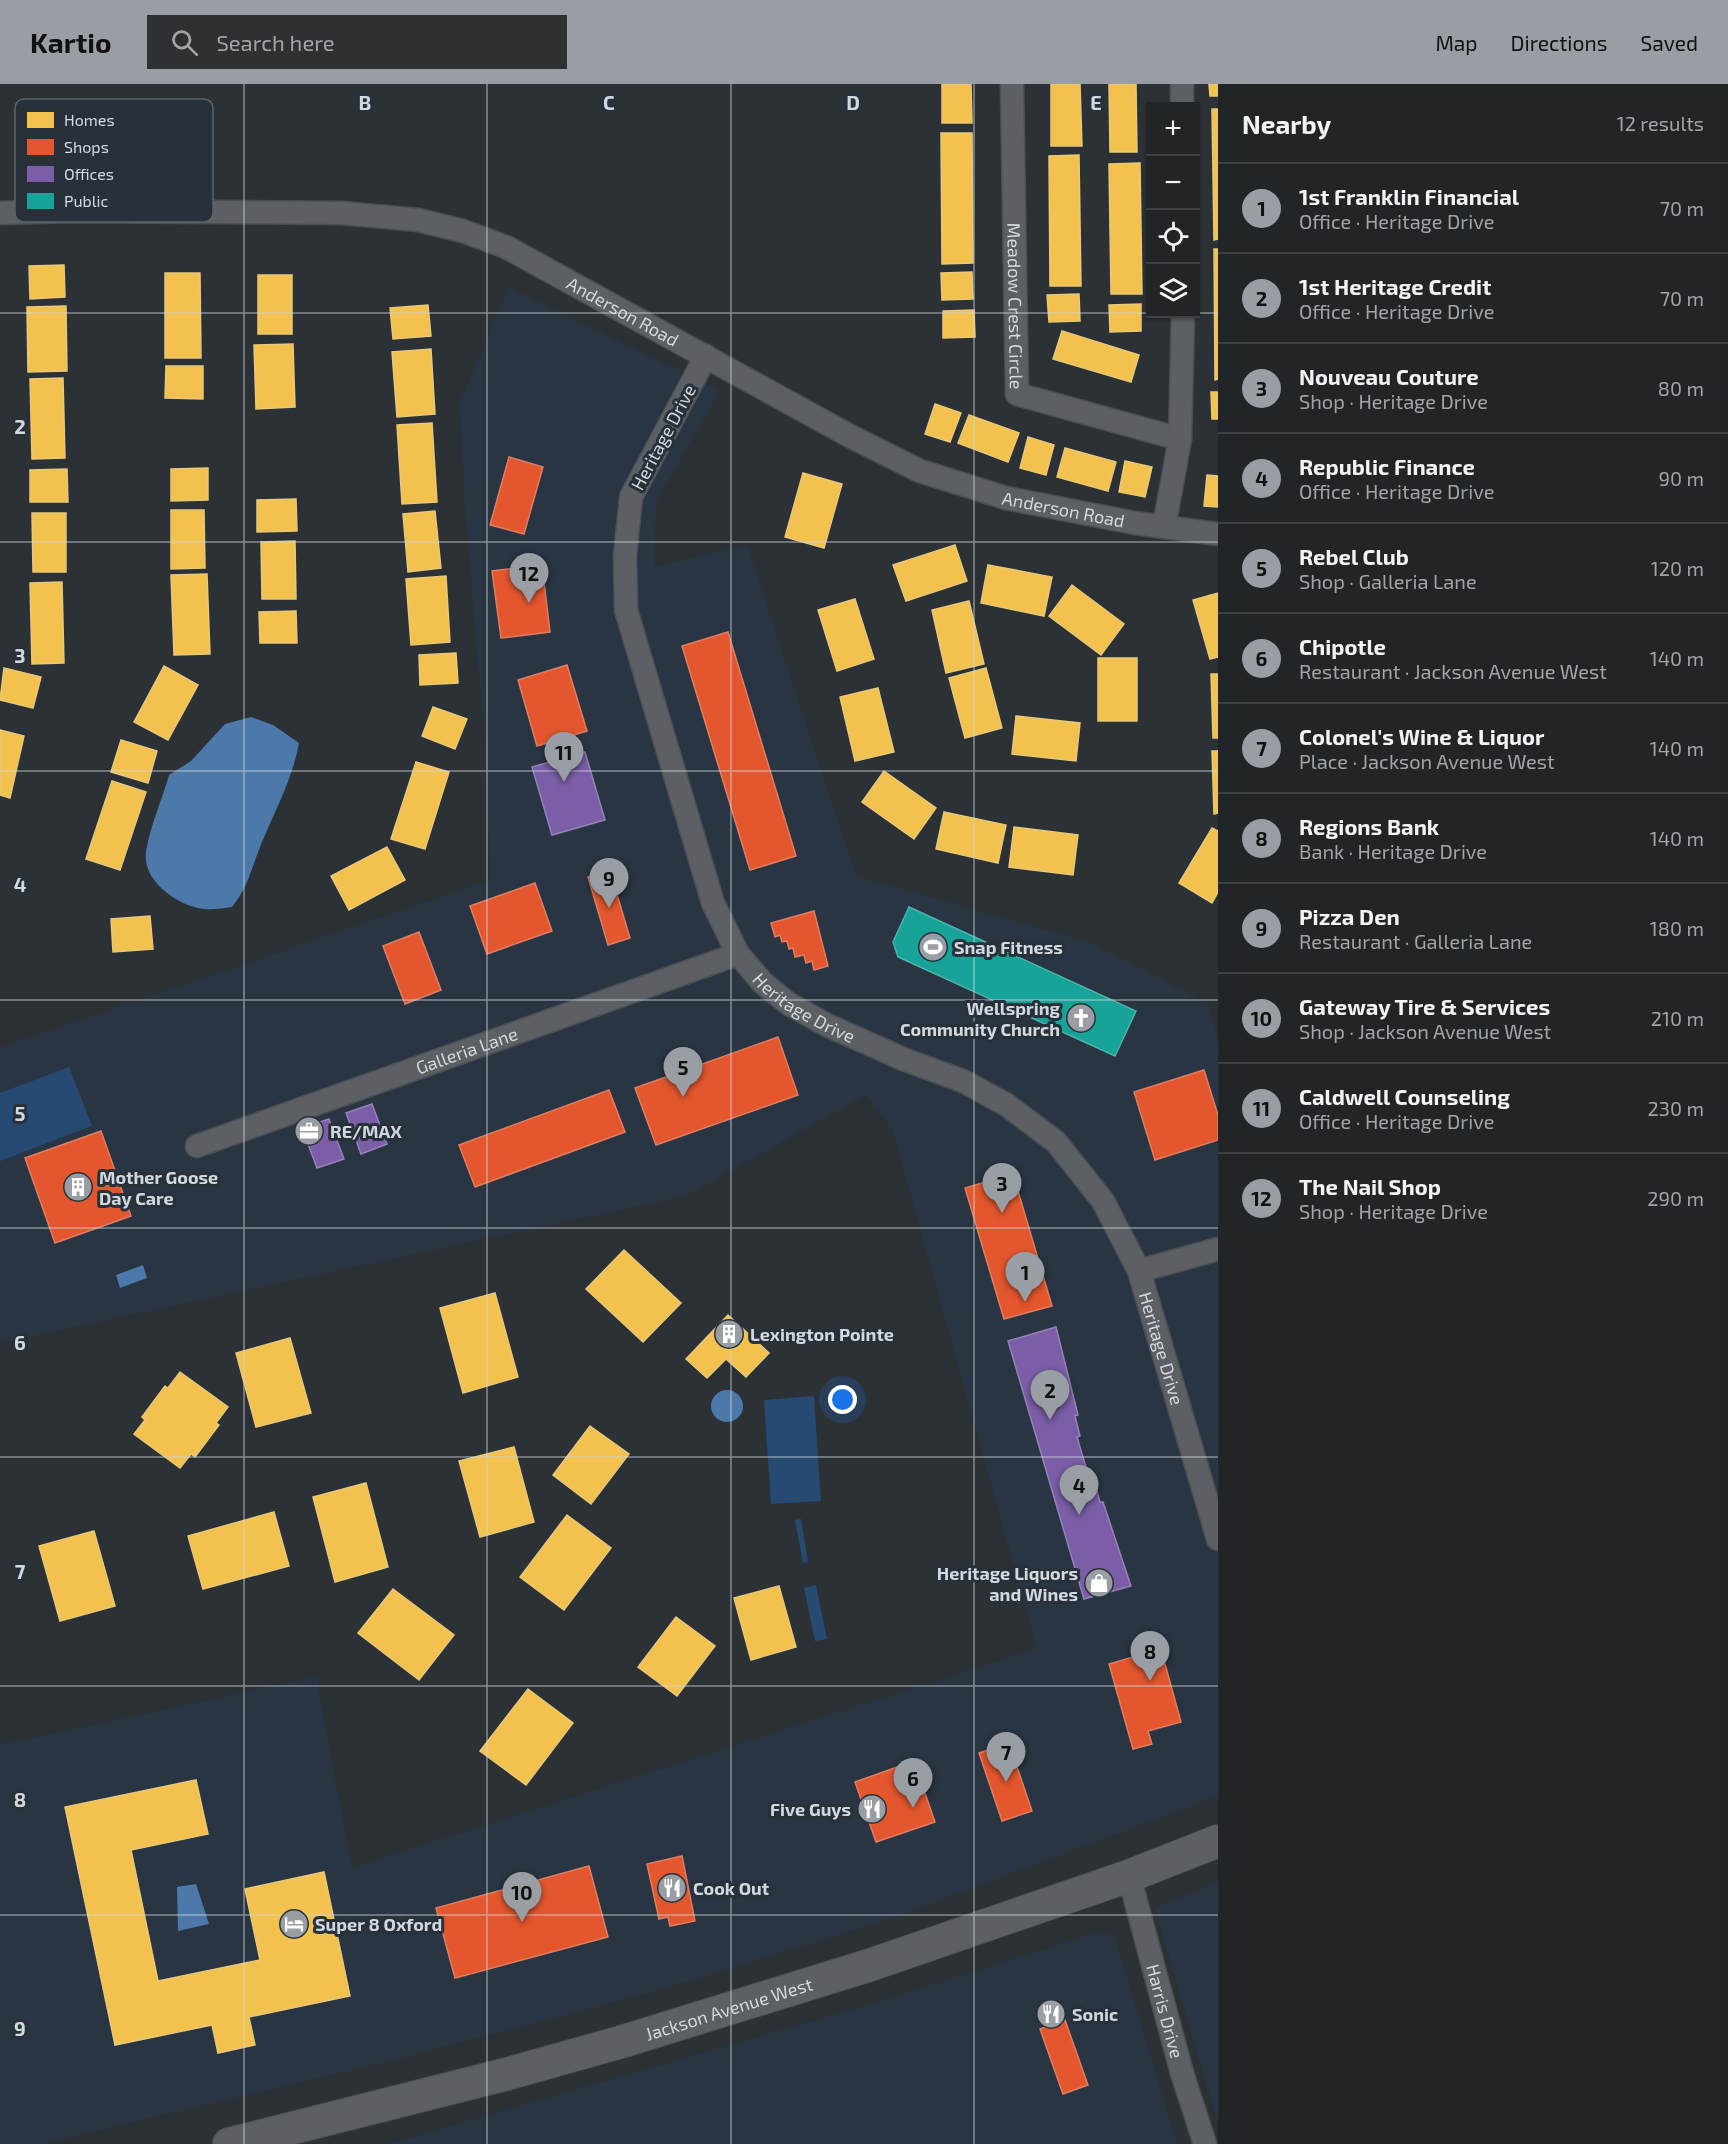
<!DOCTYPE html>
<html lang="en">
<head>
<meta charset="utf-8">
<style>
  :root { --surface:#212528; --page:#2d3134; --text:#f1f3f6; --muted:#a2a5a8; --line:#3e4245; --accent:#989ea3 }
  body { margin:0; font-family:"Exo 2",sans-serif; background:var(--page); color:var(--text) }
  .controls { position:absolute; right:18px; top:18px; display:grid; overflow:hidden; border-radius:0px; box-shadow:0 2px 4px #0004 }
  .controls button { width:54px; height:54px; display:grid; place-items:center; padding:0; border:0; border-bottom:2px solid var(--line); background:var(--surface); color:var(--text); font:30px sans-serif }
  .you { position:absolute; left:843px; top:1316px; width:21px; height:21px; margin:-15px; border:4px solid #fff; border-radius:50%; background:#1a73e8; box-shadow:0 0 0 9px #1a73e833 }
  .badge { display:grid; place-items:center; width:39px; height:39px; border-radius:50%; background:var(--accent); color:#111; font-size:20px; font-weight:700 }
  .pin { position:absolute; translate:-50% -50px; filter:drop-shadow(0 2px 3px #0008) }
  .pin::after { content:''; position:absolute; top:32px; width:21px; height:18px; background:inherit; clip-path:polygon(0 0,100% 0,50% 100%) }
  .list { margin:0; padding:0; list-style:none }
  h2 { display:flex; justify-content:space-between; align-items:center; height:78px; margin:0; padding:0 24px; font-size:26px }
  h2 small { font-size:20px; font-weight:400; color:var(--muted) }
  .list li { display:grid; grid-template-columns:39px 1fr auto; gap:18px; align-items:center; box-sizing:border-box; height:90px; padding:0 24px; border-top:2px solid var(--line) }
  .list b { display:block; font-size:22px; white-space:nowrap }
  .list p { margin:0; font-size:20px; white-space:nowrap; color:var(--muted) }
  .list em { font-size:20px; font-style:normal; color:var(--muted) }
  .icon { flex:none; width:33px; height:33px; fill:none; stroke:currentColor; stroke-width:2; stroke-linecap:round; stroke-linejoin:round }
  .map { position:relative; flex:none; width:1218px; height:2060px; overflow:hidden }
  header { display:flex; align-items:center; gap:36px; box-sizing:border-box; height:84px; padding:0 30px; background:var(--accent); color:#111 }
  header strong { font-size:28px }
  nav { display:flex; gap:33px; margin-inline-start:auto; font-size:21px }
  .search { width:420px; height:54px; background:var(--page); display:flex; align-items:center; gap:15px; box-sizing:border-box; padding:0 21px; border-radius:0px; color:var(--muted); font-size:22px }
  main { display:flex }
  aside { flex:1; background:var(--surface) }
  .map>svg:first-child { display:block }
  .built { fill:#293543 }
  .green { fill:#264a71 }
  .water { fill:#4c79aa }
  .homes { fill:#f2c14e; stroke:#e8c879; stroke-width:1.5 }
  .shops { fill:#e4572e; stroke:#df7e63; stroke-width:1.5 }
  .offices { fill:#7b5ea7; stroke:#9583b8; stroke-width:1.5 }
  .public { fill:#17a398; stroke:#4fb3ad; stroke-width:1.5 }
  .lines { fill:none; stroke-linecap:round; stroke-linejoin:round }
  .street-casing { stroke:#4b4f54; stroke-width:25 }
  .secondary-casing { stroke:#4b4f54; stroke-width:34 }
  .street { stroke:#5c5f63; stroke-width:22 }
  .secondary { stroke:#5c5f63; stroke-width:32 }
  .grid { fill:none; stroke:#d2d8de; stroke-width:1.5; stroke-opacity:0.55 }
  .labels { text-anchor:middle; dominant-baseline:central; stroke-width:6; stroke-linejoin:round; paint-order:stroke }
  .street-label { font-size:18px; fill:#d2d8de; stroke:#28313a }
  .poi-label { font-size:18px; font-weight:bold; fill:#d2d8de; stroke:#28313a; text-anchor:start }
  .key { fill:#28313a; stroke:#5b636b; stroke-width:1.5 }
  .key-label { font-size:16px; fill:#d2d8de }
  .grid-label { font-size:20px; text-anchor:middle; font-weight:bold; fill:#d2d8de; stroke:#28313a; stroke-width:6; stroke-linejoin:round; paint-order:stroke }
</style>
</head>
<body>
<header>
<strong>Kartio</strong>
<div class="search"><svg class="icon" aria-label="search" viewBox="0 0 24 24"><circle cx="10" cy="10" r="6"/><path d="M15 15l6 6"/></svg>Search here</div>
<nav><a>Map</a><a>Directions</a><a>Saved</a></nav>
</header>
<main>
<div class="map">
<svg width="1218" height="2060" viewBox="0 0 1218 2060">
  <rect width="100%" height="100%" fill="#2c3136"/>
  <g class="built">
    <polygon points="509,203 720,307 656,418 654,483 747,461 856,792 1094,860 1208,920 1218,957 1218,1712 886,1836 663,1905 394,1976 41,2060 0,2060 0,1661 316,1593 352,1784 1037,1565 893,1047 866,1011 685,1112 0,1259 0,964 491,796 483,639 465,425 460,318"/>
    <polygon points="1218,1798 1218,2039 1155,1824"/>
    <polygon points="1089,1851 1114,1851 1177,2060 389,2060 896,1913"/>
  </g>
  <g class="green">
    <polygon points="69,983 92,1042 0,1077 0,1009"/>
    <polygon points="814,1312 821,1417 771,1420 764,1316"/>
    <polygon points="801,1435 808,1478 803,1479 795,1436"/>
    <polygon points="816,1501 827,1555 815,1557 804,1504"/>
  </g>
  <g class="water">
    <path d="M 251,633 L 273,641 L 299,659 C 293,692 278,721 265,751 C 253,777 250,801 232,823 C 223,824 213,826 204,825 C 178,822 142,797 146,768 C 150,742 162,716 169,691 L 191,677 L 225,640 Z"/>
    <polygon points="143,1181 147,1194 120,1204 116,1191"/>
    <circle cx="727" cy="1322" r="16"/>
    <polygon points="196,1800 209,1840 178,1847 177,1803"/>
  </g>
  <g class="homes">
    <polygon points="942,0 971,0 972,39 942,39"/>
    <polygon points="1051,0 1080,0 1082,62 1051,62"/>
    <polygon points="1109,0 1136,0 1137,68 1110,68"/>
    <polygon points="1209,0 1218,0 1218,12 1210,12"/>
    <polygon points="1212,25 1218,25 1218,155 1214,156"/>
    <polygon points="941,49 972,49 973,179 942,180"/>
    <polygon points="1079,71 1081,202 1050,202 1049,72"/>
    <polygon points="1140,79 1142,210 1111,210 1109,80"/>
    <polygon points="1214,165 1218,165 1218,295 1215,296"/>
    <polygon points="64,181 65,213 30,215 29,182"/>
    <polygon points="972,188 973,215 942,216 941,189"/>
    <polygon points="165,189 200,189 201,274 165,274"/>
    <rect x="258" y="191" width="34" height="59"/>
    <polygon points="1079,210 1080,237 1049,238 1047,211"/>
    <polygon points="1141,220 1141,247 1110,248 1109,221"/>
    <polygon points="428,221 431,252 393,255 390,224"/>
    <polygon points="66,222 67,287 28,288 27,223"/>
    <polygon points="974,226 975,253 943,254 943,227"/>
    <polygon points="1062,247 1139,271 1131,298 1053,275"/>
    <polygon points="293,260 295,323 256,325 254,261"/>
    <polygon points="431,265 435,330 397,333 392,268"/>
    <polygon points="166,282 203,282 203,315 165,314"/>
    <polygon points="63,294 65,374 32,375 30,295"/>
    <polygon points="1211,308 1218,308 1218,335 1212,335"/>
    <polygon points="935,320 961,329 950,358 925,350"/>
    <polygon points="969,331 1019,349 1008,378 958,359"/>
    <polygon points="432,339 437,418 402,420 397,341"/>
    <polygon points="1028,353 1054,361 1046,391 1020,384"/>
    <polygon points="1065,364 1116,378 1108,407 1057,393"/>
    <polygon points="1125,377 1152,383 1145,413 1119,408"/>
    <polygon points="208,384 208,416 171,417 171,385"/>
    <polygon points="67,385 68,418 30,418 30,386"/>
    <polygon points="803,389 842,400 824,464 785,453"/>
    <polygon points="1207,391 1218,392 1218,423 1204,422"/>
    <polygon points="296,415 297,447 257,448 257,416"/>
    <polygon points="171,426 204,426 205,484 171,485"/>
    <polygon points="435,427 441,484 408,488 403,430"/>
    <polygon points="32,429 66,429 66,488 33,488"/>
    <polygon points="295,457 296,515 262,515 261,458"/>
    <polygon points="955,461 967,497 906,517 893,481"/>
    <polygon points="988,481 1052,493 1044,532 981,519"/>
    <polygon points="207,490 210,570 174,571 171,491"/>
    <polygon points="446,492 450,558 411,561 406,495"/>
    <polygon points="62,498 64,579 32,580 30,499"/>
    <polygon points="1072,501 1124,540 1101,571 1049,532"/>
    <polygon points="1218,509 1218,573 1210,575 1193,516"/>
    <polygon points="855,515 874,575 837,587 818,526"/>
    <polygon points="969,517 984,580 946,589 932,526"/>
    <polygon points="296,527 297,559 260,559 259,528"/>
    <polygon points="456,569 458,599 420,601 419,571"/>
    <rect x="1098" y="574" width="39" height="63"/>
    <polygon points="164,582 198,601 168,656 134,638"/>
    <polygon points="4,584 41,593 33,624 0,616"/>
    <polygon points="986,584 1002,644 965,654 949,594"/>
    <polygon points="1211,590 1218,590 1218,654 1213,654"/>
    <polygon points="878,604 894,668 855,677 840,613"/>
    <polygon points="433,623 467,635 455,665 422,652"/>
    <polygon points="1016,632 1080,639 1076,677 1012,670"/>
    <polygon points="0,646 24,652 10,714 0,711"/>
    <polygon points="121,656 157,667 148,699 111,688"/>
    <polygon points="1212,667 1218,667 1218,729 1214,730"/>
    <polygon points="416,678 449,688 425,765 391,755"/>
    <polygon points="884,687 936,724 914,755 862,718"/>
    <polygon points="112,697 146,708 120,786 86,775"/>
    <polygon points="944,728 1006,741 998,779 936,765"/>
    <polygon points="1014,743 1078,751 1073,791 1009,783"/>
    <polygon points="1212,744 1218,747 1218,808 1212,819 1179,799"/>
    <polygon points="387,763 405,796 349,826 331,792"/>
    <polygon points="150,832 153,865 113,868 111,835"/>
    <polygon points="624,1166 681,1219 643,1258 586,1205"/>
    <polygon points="495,1209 518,1293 463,1309 440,1224"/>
    <polygon points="728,1231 769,1269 746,1293 726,1275 707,1294 686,1275"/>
    <polygon points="290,1254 311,1329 256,1343 236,1269"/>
    <polygon points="180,1288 228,1323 216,1339 219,1341 195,1373 191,1370 180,1384 134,1350 145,1336 142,1333 165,1302 168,1304"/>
    <polygon points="590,1342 629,1370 591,1420 553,1391"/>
    <polygon points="514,1363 534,1438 480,1453 459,1377"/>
    <polygon points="366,1399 388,1483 335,1498 313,1413"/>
    <polygon points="274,1428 289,1482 203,1505 188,1452"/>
    <polygon points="567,1431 611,1464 564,1526 520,1493"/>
    <polygon points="94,1447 115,1522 60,1537 39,1462"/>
    <polygon points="779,1502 796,1563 751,1576 734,1514"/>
    <polygon points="393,1505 454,1551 419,1596 358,1549"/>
    <polygon points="676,1533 715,1562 677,1612 638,1583"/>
    <polygon points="528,1605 573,1639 526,1701 480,1667"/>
    <polygon points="196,1696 208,1750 131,1766 158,1897 260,1876 245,1805 324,1788 350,1912 249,1933 255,1961 218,1969 212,1941 115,1961 65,1723"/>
  </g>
  <g class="shops">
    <polygon points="509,373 543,383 524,450 490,441"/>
    <polygon points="542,481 550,548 501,554 492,487"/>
    <polygon points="728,548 796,772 750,786 682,562"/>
    <polygon points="567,581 587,647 537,662 518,596"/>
    <polygon points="610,787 630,854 608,861 588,793"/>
    <polygon points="535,799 552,847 487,870 470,822"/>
    <polygon points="814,827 828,882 814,886 812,877 806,879 804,871 795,873 793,864 789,865 787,857 782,858 780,851 775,853 771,839"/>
    <polygon points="419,848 441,906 405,920 383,862"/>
    <polygon points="778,953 798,1011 656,1061 635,1004"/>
    <polygon points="1204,986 1218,1031 1218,1056 1155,1076 1134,1008"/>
    <polygon points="609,1006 625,1048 475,1103 459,1061"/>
    <polygon points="101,1047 131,1132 55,1159 25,1074"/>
    <polygon points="1013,1090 1052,1222 1004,1235 965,1104"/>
    <polygon points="1140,1571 1144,1586 1165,1580 1181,1638 1148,1647 1152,1660 1133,1665 1109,1580"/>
    <polygon points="1009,1659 1032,1727 1002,1737 979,1669"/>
    <polygon points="914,1677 935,1738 876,1758 855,1698"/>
    <polygon points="682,1772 695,1837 670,1842 668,1833 659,1835 647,1780"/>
    <polygon points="589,1782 608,1853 455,1894 436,1824"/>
    <polygon points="1065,1936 1088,2001 1063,2010 1040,1945"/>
  </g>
  <g class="offices">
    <polygon points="585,668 605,736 552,751 532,683"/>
    <polygon points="372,1020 387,1060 361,1070 346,1029"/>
    <polygon points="329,1035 344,1075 317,1084 302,1044"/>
    <polygon points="1056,1243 1078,1331 1075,1332 1080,1352 1077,1353 1090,1397 1094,1397 1100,1418 1103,1418 1131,1502 1084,1515 1008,1257"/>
  </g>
  <polygon class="public" points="909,823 1136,927 1115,972 898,873 893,858"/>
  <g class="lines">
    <g class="street-casing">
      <g id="street">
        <path id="s1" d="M 1012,0 L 1017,310 L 1180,355"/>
        <polyline points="1182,0 1182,22"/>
        <path id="s2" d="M 0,129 L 69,127 L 342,129 L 418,136 L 463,147 L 506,163 L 850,352 L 920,387 L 1006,414 L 1135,439 L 1218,450"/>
        <path id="s3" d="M 706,272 L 631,413 L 625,472 L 626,526 L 713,819 L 738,870 L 763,899 L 789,920 L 827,941 L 903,975 L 963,997 L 1007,1021 L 1056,1058 L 1103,1117 L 1139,1187 L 1218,1455"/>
        <polyline points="1164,443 1180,355 1183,230"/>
        <path id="s4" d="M 197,1062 L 738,870"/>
        <polyline points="1139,1187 1218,1165"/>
        <path id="s5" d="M 1129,1792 L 1182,1989 L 1205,2060"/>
      </g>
    </g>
    <g class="secondary-casing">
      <g id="secondary">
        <path id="s6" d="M 229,2060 L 503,1991 L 621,1958 L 870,1881 L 1129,1792 L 1218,1757"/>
      </g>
    </g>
    <use href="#street" class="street"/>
    <use href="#secondary" class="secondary"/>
  </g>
  <path class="grid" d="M 244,0 L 244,2060M 487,0 L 487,2060M 731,0 L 731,2060M 974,0 L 974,2060M 0,229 L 1150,229M 1196,229 L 1218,229M 0,458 L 1218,458M 0,687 L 1218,687M 0,916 L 1218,916M 0,1144 L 1218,1144M 0,1373 L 1218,1373M 0,1602 L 1218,1602M 0,1831 L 1218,1831"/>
  <defs>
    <g id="stadium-disc" transform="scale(1.5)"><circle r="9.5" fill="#989ea3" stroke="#28313a"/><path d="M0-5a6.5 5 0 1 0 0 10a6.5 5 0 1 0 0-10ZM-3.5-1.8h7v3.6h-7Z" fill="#fff"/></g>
    <g id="church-disc" transform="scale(1.5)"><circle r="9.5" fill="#989ea3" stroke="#28313a"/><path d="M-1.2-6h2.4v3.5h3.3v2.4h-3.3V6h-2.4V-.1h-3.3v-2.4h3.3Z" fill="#fff"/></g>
    <g id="office-disc" transform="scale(1.5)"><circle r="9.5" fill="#989ea3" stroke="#28313a"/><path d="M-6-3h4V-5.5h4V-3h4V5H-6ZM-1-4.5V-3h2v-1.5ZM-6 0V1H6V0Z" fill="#fff"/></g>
    <g id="building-disc" transform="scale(1.5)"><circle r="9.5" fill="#989ea3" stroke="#28313a"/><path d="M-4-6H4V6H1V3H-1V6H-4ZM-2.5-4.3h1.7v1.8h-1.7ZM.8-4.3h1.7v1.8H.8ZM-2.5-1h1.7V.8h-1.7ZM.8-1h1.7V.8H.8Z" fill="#fff"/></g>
    <g id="shop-disc" transform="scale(1.5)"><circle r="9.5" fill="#989ea3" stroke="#28313a"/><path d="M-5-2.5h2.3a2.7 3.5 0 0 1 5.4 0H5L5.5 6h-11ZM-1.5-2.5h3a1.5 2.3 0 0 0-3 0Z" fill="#fff"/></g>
    <g id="restaurant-disc" transform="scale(1.5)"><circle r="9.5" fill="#989ea3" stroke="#28313a"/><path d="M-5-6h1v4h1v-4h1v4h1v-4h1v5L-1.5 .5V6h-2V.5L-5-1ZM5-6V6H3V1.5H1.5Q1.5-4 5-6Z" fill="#fff"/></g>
    <g id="hotel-disc" transform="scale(1.5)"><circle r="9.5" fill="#989ea3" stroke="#28313a"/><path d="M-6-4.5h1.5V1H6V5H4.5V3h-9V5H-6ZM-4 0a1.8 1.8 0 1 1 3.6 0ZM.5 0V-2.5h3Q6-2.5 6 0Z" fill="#fff"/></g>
  </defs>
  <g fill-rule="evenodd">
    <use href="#stadium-disc" x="933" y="863"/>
    <use href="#church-disc" x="1081" y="934"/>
    <use href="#office-disc" x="309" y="1047"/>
    <use href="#building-disc" x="78" y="1103"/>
    <use href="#building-disc" x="729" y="1250"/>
    <use href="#shop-disc" x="1099" y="1499"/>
    <use href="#restaurant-disc" x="872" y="1725"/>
    <use href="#restaurant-disc" x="672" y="1804"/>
    <use href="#hotel-disc" x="294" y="1840"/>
    <use href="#restaurant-disc" x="1051" y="1930"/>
  </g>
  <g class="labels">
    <g class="street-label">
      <text stroke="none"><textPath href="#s1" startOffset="222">Meadow Crest Circle</textPath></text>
      <text stroke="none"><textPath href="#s2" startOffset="644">Anderson Road</textPath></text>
      <text transform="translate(663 353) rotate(-62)">Heritage Drive</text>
      <text stroke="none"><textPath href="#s2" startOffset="1130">Anderson Road</textPath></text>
      <text stroke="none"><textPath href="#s3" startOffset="722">Heritage Drive</textPath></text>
      <text stroke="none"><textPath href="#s4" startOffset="286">Galleria Lane</textPath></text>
      <text stroke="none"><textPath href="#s3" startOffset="1244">Heritage Drive</textPath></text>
      <text stroke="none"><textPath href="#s6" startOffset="518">Jackson Avenue West</textPath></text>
      <text stroke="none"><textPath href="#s5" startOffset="140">Harris Drive</textPath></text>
    </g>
    <g class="poi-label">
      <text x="954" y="863">Snap Fitness</text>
      <text x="1060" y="924" text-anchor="end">Wellspring<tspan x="1060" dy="21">Community Church</tspan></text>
      <text x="330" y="1047">RE/MAX</text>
      <text x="99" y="1093">Mother Goose<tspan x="99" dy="21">Day Care</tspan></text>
      <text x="750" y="1250">Lexington Pointe</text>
      <text x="1078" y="1489" text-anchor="end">Heritage Liquors<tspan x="1078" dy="21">and Wines</tspan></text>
      <text x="851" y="1725" text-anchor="end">Five Guys</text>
      <text x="693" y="1804">Cook Out</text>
      <text x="315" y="1840">Super 8 Oxford</text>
      <text x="1072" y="1930">Sonic</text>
    </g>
  </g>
  <rect x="15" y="15" width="198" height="123" rx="9" class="key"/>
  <rect x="27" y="28" width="27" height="16" fill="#f2c14e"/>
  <rect x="27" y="55" width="27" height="16" fill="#e4572e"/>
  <rect x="27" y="82" width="27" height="16" fill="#7b5ea7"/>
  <rect x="27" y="109" width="27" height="16" fill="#17a398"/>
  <g class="key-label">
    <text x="64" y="42">Homes</text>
    <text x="64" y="69">Shops</text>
    <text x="64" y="96">Offices</text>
    <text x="64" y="123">Public</text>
  </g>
  <g class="grid-label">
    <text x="365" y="26">B</text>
    <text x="609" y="26">C</text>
    <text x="853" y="26">D</text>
    <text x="1096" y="26">E</text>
    <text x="20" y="350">2</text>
    <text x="20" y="579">3</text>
    <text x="20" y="808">4</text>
    <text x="20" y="1037">5</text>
    <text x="20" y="1266">6</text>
    <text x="20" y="1495">7</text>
    <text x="20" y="1723">8</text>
    <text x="20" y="1952">9</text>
  </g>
</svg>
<div class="controls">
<button>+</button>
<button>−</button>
<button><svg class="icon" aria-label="locate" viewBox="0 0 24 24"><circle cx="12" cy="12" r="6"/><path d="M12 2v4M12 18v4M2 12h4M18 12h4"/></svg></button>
<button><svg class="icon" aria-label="layers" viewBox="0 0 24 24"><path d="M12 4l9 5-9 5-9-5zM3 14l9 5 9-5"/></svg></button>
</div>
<div class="you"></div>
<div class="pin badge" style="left:1025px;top:1218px">1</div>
<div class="pin badge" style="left:1050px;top:1336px">2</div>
<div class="pin badge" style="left:1002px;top:1129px">3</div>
<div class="pin badge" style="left:1079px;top:1431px">4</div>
<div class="pin badge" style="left:683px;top:1013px">5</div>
<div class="pin badge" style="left:913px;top:1724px">6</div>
<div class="pin badge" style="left:1006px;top:1698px">7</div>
<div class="pin badge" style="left:1150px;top:1597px">8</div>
<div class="pin badge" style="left:609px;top:824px">9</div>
<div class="pin badge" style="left:522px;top:1838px">10</div>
<div class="pin badge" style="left:564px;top:698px">11</div>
<div class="pin badge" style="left:529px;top:519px">12</div>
</div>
<aside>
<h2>Nearby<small>12 results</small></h2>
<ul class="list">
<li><span class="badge">1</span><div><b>1st Franklin Financial</b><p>Office · Heritage Drive</p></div><em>70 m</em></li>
<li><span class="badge">2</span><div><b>1st Heritage Credit</b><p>Office · Heritage Drive</p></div><em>70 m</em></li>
<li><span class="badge">3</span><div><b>Nouveau Couture</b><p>Shop · Heritage Drive</p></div><em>80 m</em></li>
<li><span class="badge">4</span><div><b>Republic Finance</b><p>Office · Heritage Drive</p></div><em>90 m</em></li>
<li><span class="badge">5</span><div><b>Rebel Club</b><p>Shop · Galleria Lane</p></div><em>120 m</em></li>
<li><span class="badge">6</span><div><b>Chipotle</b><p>Restaurant · Jackson Avenue West</p></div><em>140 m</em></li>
<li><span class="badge">7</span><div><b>Colonel's Wine &amp; Liquor</b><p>Place · Jackson Avenue West</p></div><em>140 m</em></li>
<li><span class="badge">8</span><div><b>Regions Bank</b><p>Bank · Heritage Drive</p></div><em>140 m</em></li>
<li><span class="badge">9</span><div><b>Pizza Den</b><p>Restaurant · Galleria Lane</p></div><em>180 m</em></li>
<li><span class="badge">10</span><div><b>Gateway Tire &amp; Services</b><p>Shop · Jackson Avenue West</p></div><em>210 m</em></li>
<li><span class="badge">11</span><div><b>Caldwell Counseling</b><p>Office · Heritage Drive</p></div><em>230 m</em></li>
<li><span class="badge">12</span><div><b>The Nail Shop</b><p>Shop · Heritage Drive</p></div><em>290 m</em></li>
</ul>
</aside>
</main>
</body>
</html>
